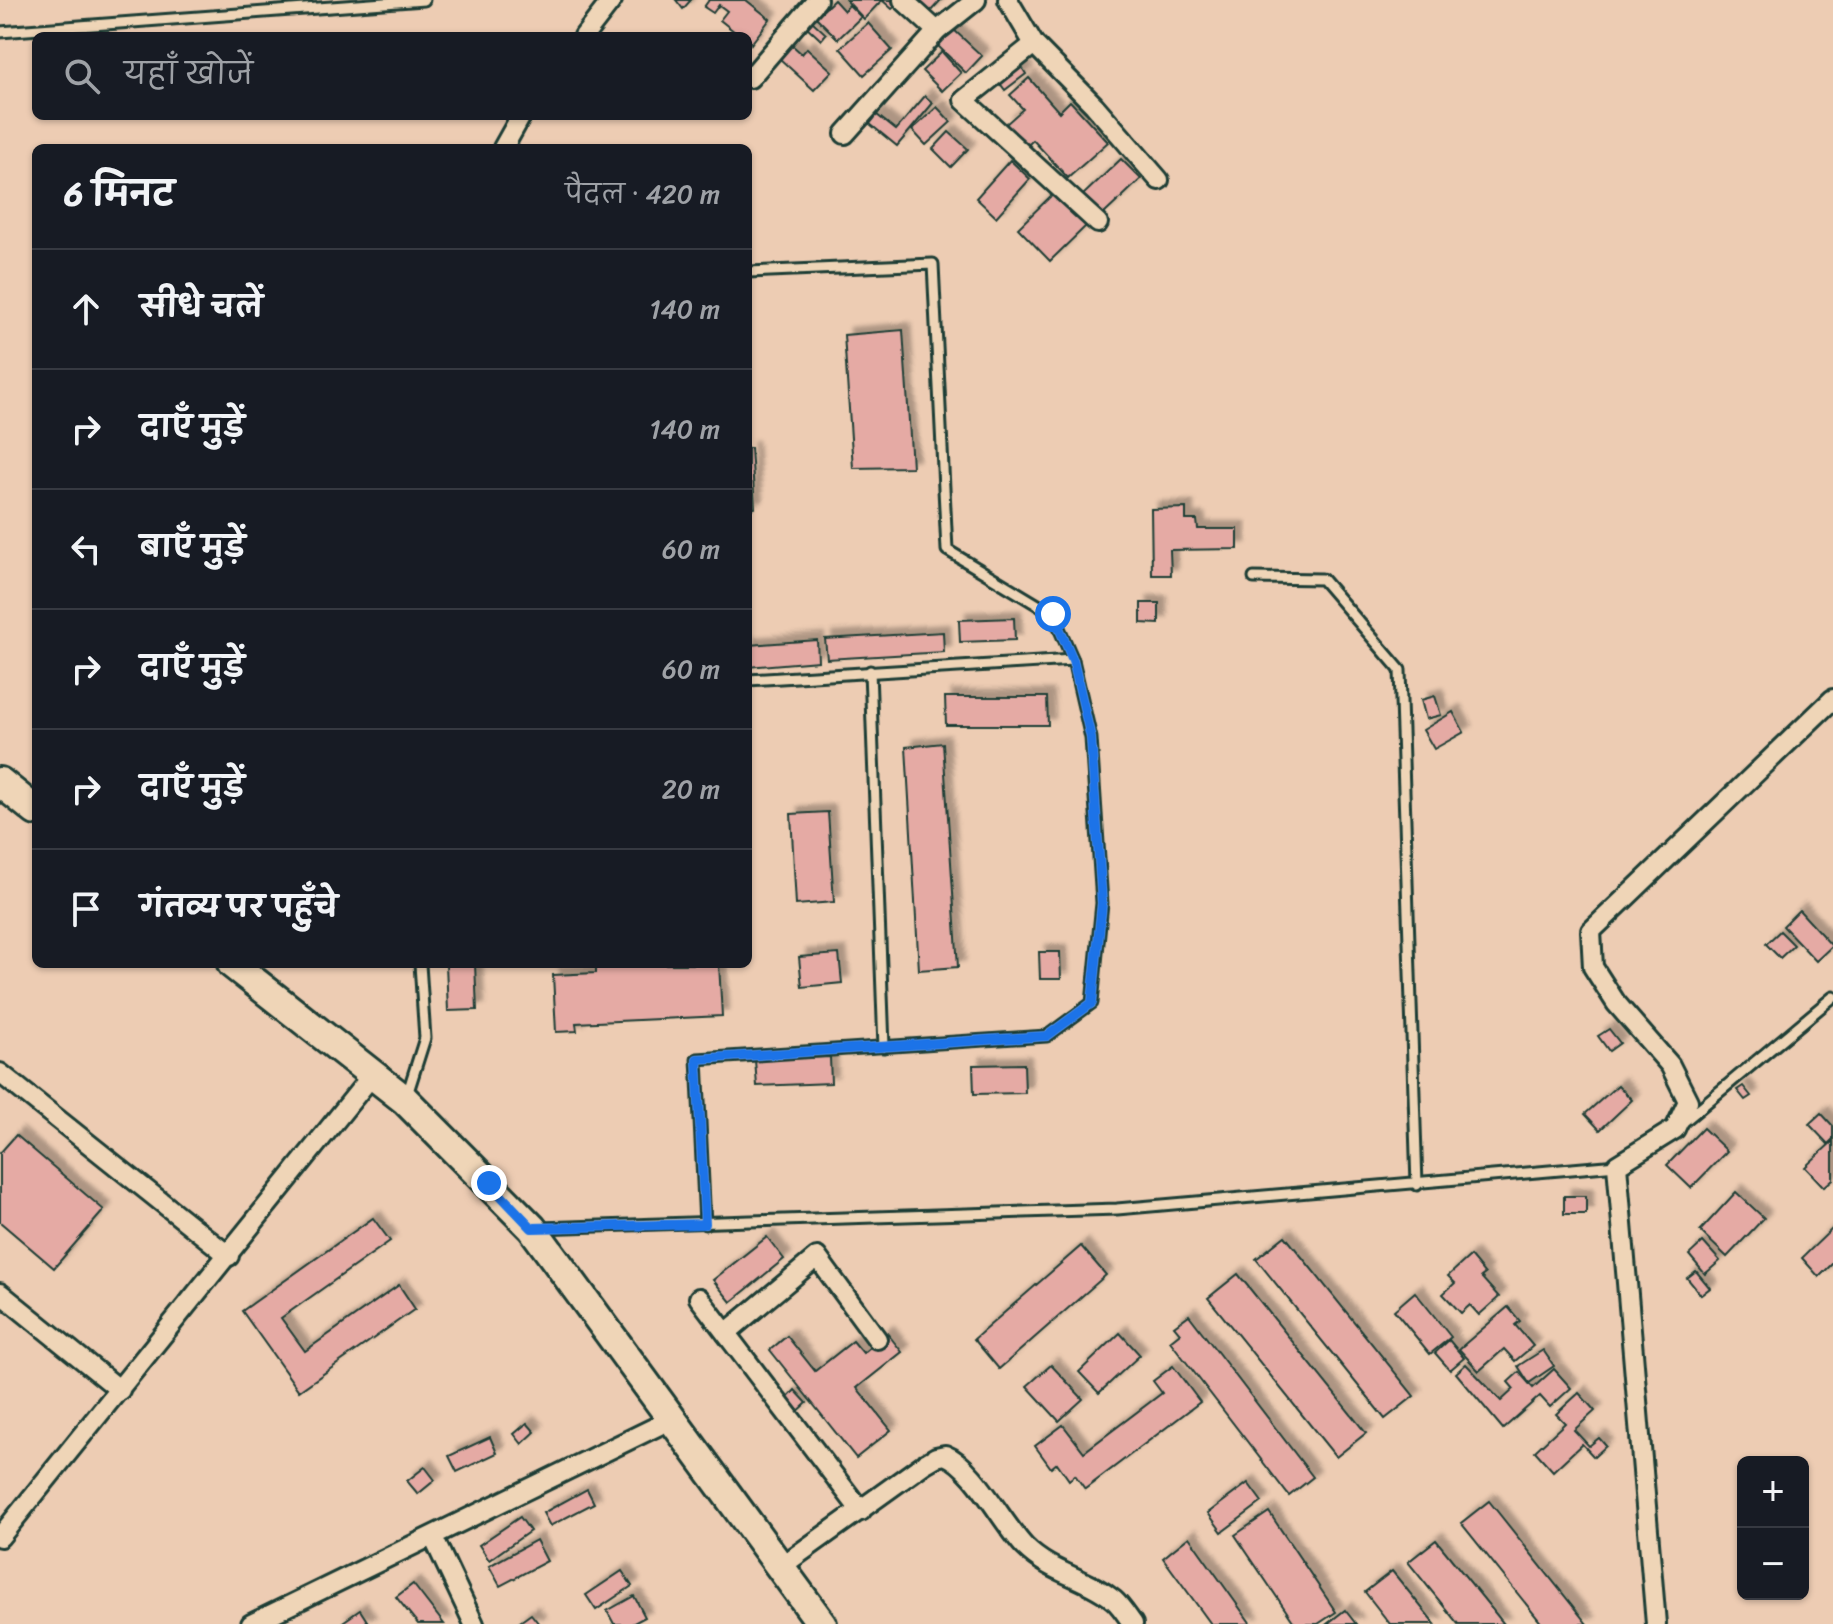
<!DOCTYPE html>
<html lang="hi">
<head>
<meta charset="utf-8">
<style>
  :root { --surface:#171b24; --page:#242831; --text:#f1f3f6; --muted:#9ea1a6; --line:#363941 }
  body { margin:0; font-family:Sriracha,"Playpen Sans Deva",sans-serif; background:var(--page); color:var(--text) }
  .controls { position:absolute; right:24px; bottom:24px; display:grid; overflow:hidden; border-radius:12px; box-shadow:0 2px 6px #0004 }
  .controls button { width:72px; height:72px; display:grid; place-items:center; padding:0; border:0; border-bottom:2px solid var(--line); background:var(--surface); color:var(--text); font:40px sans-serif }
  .stop { position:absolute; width:24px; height:24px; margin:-18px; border:6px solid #1a73e8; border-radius:50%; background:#fff }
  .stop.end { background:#1a73e8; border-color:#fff; box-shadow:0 2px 8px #0008 }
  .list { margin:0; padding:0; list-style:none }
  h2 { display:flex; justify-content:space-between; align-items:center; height:104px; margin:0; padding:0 32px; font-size:34px }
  h2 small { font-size:26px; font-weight:400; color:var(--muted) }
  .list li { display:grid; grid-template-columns:52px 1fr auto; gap:24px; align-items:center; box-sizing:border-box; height:120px; padding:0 32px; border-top:2px solid var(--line) }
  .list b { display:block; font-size:30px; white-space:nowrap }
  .list em { font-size:26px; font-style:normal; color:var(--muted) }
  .icon { flex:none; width:44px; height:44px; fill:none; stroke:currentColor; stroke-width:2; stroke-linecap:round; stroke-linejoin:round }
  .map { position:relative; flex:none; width:1833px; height:1624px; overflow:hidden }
  .search { position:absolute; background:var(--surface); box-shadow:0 2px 6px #0004; left:32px; top:32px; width:720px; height:88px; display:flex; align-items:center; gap:20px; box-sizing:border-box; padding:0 28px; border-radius:12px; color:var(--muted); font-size:30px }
  .panel { position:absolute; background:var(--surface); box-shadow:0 2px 6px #0004; left:32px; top:144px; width:720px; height:824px; border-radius:12px }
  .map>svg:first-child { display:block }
  .building { fill:#e5aaa4; stroke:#1f3d34; stroke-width:2; filter:url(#shadow) }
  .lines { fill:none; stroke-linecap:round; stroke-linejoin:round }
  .lane-casing { stroke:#1f3d34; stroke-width:15 }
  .street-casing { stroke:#1f3d34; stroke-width:24 }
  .primary-casing { stroke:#1f3d34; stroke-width:34 }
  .lane { stroke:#efd5b7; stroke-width:9 }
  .street { stroke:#efd5b7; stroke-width:18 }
  .primary { stroke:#efd5b7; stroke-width:28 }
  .route { stroke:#1a73e8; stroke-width:10 }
</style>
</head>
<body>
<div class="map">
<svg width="1833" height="1624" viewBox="0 0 1833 1624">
  <defs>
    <filter id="shadow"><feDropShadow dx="7" dy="-7" stdDeviation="2" flood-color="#0004"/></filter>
  </defs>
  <rect width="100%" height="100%" fill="#edccb3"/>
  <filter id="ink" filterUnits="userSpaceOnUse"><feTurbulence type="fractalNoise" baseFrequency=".0125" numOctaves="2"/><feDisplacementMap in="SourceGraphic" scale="16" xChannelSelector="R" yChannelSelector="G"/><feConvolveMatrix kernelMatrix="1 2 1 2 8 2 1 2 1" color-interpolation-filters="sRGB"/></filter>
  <g filter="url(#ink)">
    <g class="building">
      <polygon points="676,0 691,0 683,9"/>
      <polygon points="709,0 746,0 770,19 751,44 748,36 740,36 720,20 727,11 719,5 713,13 704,7"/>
      <polygon points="834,0 844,11 849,5 861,17 838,39 816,17"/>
      <polygon points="846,0 882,0 864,19"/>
      <polygon points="882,0 891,0 897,5 892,9"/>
      <polygon points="916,0 941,0 929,13"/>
      <polygon points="811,20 826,34 821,40 806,26"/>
      <polygon points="868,23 892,50 864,75 840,48"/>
      <polygon points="953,29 982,56 966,73 937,45"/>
      <polygon points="792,45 802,54 807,48 832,71 814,90 780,59"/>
      <polygon points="942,52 961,73 942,91 922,71"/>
      <polygon points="1021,66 1026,74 1005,90 999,82"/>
      <polygon points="1029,78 1059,112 1070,101 1108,142 1068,178 1033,140 1026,147 1006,124 1023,109 1010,95"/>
      <polygon points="925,96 933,103 897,146 870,124 877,115 896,130"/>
      <polygon points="937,107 951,122 926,145 912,130"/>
      <polygon points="949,132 968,149 951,167 933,149"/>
      <polygon points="1121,159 1141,179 1103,215 1083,195"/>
      <polygon points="1010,160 1030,179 996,217 976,198"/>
      <polygon points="1056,191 1088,224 1050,261 1018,228"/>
      <polygon points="903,330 912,467 853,468 844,335"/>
      <polygon points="748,448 751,448 755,508 748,509"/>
      <polygon points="1186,508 1186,520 1197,520 1198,529 1238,529 1238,549 1170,550 1171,575 1152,575 1151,509"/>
      <polygon points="1141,603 1159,603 1159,624 1141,623"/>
      <polygon points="1014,618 1015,640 960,642 959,620"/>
      <polygon points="943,632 944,652 827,659 825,639"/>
      <polygon points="817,640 818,661 748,667 748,645"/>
      <polygon points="1435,696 1441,715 1426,719 1421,700"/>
      <polygon points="945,697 1047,697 1048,725 946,725"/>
      <polygon points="1453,712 1464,732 1434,749 1423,730"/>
      <polygon points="943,743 958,967 919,970 906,747"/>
      <polygon points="828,812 834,902 796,905 791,814"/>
      <polygon points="1799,910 1832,946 1816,961 1783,926"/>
      <polygon points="1780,931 1794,945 1780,958 1766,944"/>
      <polygon points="1039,952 1060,952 1061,979 1040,979"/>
      <polygon points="839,954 842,983 802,987 799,957"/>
      <polygon points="446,964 475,964 477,1010 448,1011"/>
      <polygon points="596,964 719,964 722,1016 576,1023 577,1031 556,1032 553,975 596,973"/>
      <polygon points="1609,1029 1620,1043 1609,1051 1598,1036"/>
      <polygon points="830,1057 831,1083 757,1086 755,1060"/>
      <polygon points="1024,1064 1025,1093 974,1094 973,1065"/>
      <polygon points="1618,1085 1632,1100 1600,1130 1585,1114"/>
      <polygon points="1743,1086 1751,1096 1745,1100 1737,1090"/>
      <polygon points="1821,1113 1833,1126 1833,1139 1828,1144 1809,1124"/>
      <polygon points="1703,1128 1727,1151 1691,1188 1667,1165"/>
      <polygon points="16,1135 104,1210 54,1268 0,1222 0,1153"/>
      <polygon points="1833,1141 1833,1179 1824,1187 1805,1167"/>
      <polygon points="1736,1192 1764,1218 1727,1257 1700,1231"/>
      <rect x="1564" y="1196" width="22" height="18"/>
      <polygon points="373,1218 390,1241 281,1318 305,1351 399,1285 415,1309 299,1391 242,1311"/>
      <polygon points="1833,1228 1833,1263 1819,1277 1802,1258"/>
      <polygon points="1285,1236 1414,1396 1385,1419 1256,1259"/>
      <polygon points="767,1237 784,1259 731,1302 713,1280"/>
      <polygon points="1703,1242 1720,1261 1705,1274 1689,1255"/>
      <polygon points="1081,1246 1106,1275 999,1369 974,1339"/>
      <polygon points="1470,1256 1485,1274 1481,1277 1499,1297 1479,1315 1470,1305 1461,1313 1443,1294 1455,1283 1448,1276"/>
      <polygon points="1696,1271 1710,1288 1701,1295 1687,1278"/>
      <polygon points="1238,1274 1366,1433 1336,1457 1208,1298"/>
      <polygon points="1415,1292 1451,1337 1430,1354 1394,1310"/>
      <polygon points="1508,1307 1520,1321 1515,1325 1533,1346 1515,1361 1504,1349 1479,1371 1459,1349"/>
      <polygon points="1189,1315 1313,1477 1289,1496 1170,1341 1180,1333 1174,1326"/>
      <polygon points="887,1333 902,1352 857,1388 891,1430 856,1458 770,1350 787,1336 815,1371 853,1341 863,1353"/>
      <polygon points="1120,1333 1140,1355 1099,1393 1079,1372"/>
      <polygon points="1449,1340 1464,1358 1450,1370 1435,1353"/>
      <polygon points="1543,1350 1554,1366 1529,1383 1518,1366"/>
      <polygon points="1466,1364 1501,1401 1514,1389 1508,1382 1519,1372 1533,1388 1554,1369 1571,1388 1550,1407 1540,1396 1503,1429 1456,1373"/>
      <polygon points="1051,1365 1083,1399 1059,1421 1027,1386"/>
      <polygon points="1173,1366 1200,1402 1085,1489 1075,1475 1069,1480 1057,1463 1051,1468 1035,1446 1063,1425 1084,1452 1162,1393 1153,1381"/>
      <polygon points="795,1390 807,1403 794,1415 783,1403"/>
      <polygon points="1579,1393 1595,1411 1574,1430 1589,1446 1599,1438 1606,1446 1594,1457 1582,1444 1553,1471 1535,1451 1565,1423 1556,1414"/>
      <polygon points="527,1423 535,1432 522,1444 514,1434"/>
      <polygon points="490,1437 497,1453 457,1472 449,1456"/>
      <polygon points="425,1467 435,1480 418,1494 407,1481"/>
      <polygon points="1248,1483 1262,1502 1222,1532 1208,1513"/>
      <polygon points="587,1489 594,1503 550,1526 543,1513"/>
      <polygon points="1489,1501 1587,1624 1542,1624 1461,1523"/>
      <polygon points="1269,1512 1336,1612 1318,1624 1295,1624 1235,1535"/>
      <polygon points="520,1517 530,1531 489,1560 479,1545"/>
      <polygon points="1189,1537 1251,1624 1211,1624 1163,1558"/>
      <polygon points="536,1540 547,1561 500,1586 489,1566"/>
      <polygon points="1436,1540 1504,1624 1458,1624 1408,1562"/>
      <polygon points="622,1571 632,1586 596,1610 586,1595"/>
      <polygon points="1392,1571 1435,1624 1390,1624 1365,1592"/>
      <polygon points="413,1584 444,1624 418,1624 396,1597"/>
      <polygon points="634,1596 645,1617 632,1624 614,1624 607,1611"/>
      <polygon points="360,1610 369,1624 340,1624"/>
      <polygon points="1345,1610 1356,1624 1327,1624"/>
      <polygon points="531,1614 539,1624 517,1624"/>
    </g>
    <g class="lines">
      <g class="lane-casing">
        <g id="lane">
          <polyline points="0,32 424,0"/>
          <polyline points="1254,578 1322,579 1400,670 1417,1185"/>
          <polyline points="870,671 884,1047"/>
          <polyline points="748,680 1073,660"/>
          <polyline points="406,1098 425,1038 420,964"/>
          <polyline points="1682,1123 1833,997"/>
          <polyline points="705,1224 697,1059 1047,1036 1092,1003 1102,903 1091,738 1073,660 1053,614 947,550 933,264 748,272"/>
          <polyline points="539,1228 1117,1209 1617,1165"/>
        </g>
      </g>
      <g class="street-casing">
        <g id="street">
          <polyline points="903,0 937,31"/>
          <polyline points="1008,0 1034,44 1094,105 1159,180"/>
          <polyline points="584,36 612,0"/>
          <polyline points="1034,44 964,100 1098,223"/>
          <polyline points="750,78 817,0"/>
          <polyline points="845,134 937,31 976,0"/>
          <polyline points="503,148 521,116"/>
          <polyline points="0,1073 229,1256"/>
          <polyline points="0,1293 120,1390"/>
          <polyline points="699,1298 861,1511"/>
          <polyline points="726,1333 817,1257 877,1339"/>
          <polyline points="0,1537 373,1074"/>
          <polyline points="433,1537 474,1624"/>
          <path d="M 779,1568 L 924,1464 L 936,1457 L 945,1455 C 974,1466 1002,1523 1025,1547 C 1052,1574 1086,1577 1114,1600 C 1121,1606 1127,1616 1133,1624"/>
          <polyline points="251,1624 672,1419"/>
          <polyline points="1656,1624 1617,1165 1675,1129 1688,1101 1670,1065 1616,1003 1593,967 1591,931 1833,699"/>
        </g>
      </g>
      <g class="primary-casing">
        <g id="primary">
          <polyline points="0,782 36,811"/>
          <polyline points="232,964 405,1100 532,1228 822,1624"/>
        </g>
      </g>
      <use href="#lane" class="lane"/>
      <use href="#street" class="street"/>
      <use href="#primary" class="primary"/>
    </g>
  </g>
  <g class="lines" filter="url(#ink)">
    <polyline class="route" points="489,1183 532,1228 705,1224 697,1059 1047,1036 1092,1003 1102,903 1091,738 1073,660 1053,614"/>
  </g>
</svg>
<div class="controls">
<button>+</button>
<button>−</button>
</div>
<div class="stop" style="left:1053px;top:614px"></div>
<div class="stop end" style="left:489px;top:1183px"></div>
<div class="search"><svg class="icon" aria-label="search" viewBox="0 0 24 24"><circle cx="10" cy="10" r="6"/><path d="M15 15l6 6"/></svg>यहाँ खोजें</div>
<section class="panel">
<h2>6 मिनट<small>पैदल · 420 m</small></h2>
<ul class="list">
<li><svg class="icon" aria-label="ahead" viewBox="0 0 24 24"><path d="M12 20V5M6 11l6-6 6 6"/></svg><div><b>सीधे चलें</b></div><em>140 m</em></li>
<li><svg class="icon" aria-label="right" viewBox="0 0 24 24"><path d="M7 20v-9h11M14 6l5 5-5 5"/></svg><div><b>दाएँ मुड़ें</b></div><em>140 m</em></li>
<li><svg class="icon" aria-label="left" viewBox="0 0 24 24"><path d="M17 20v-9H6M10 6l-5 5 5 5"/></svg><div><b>बाएँ मुड़ें</b></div><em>60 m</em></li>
<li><svg class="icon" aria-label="right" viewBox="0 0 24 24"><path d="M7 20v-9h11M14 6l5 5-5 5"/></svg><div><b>दाएँ मुड़ें</b></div><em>60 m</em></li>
<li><svg class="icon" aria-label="right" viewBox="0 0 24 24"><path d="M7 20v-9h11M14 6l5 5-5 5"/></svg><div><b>दाएँ मुड़ें</b></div><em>20 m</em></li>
<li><svg class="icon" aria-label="arrive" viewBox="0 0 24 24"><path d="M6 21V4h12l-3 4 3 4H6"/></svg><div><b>गंतव्य पर पहुँचे</b></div></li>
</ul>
</section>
</div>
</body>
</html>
